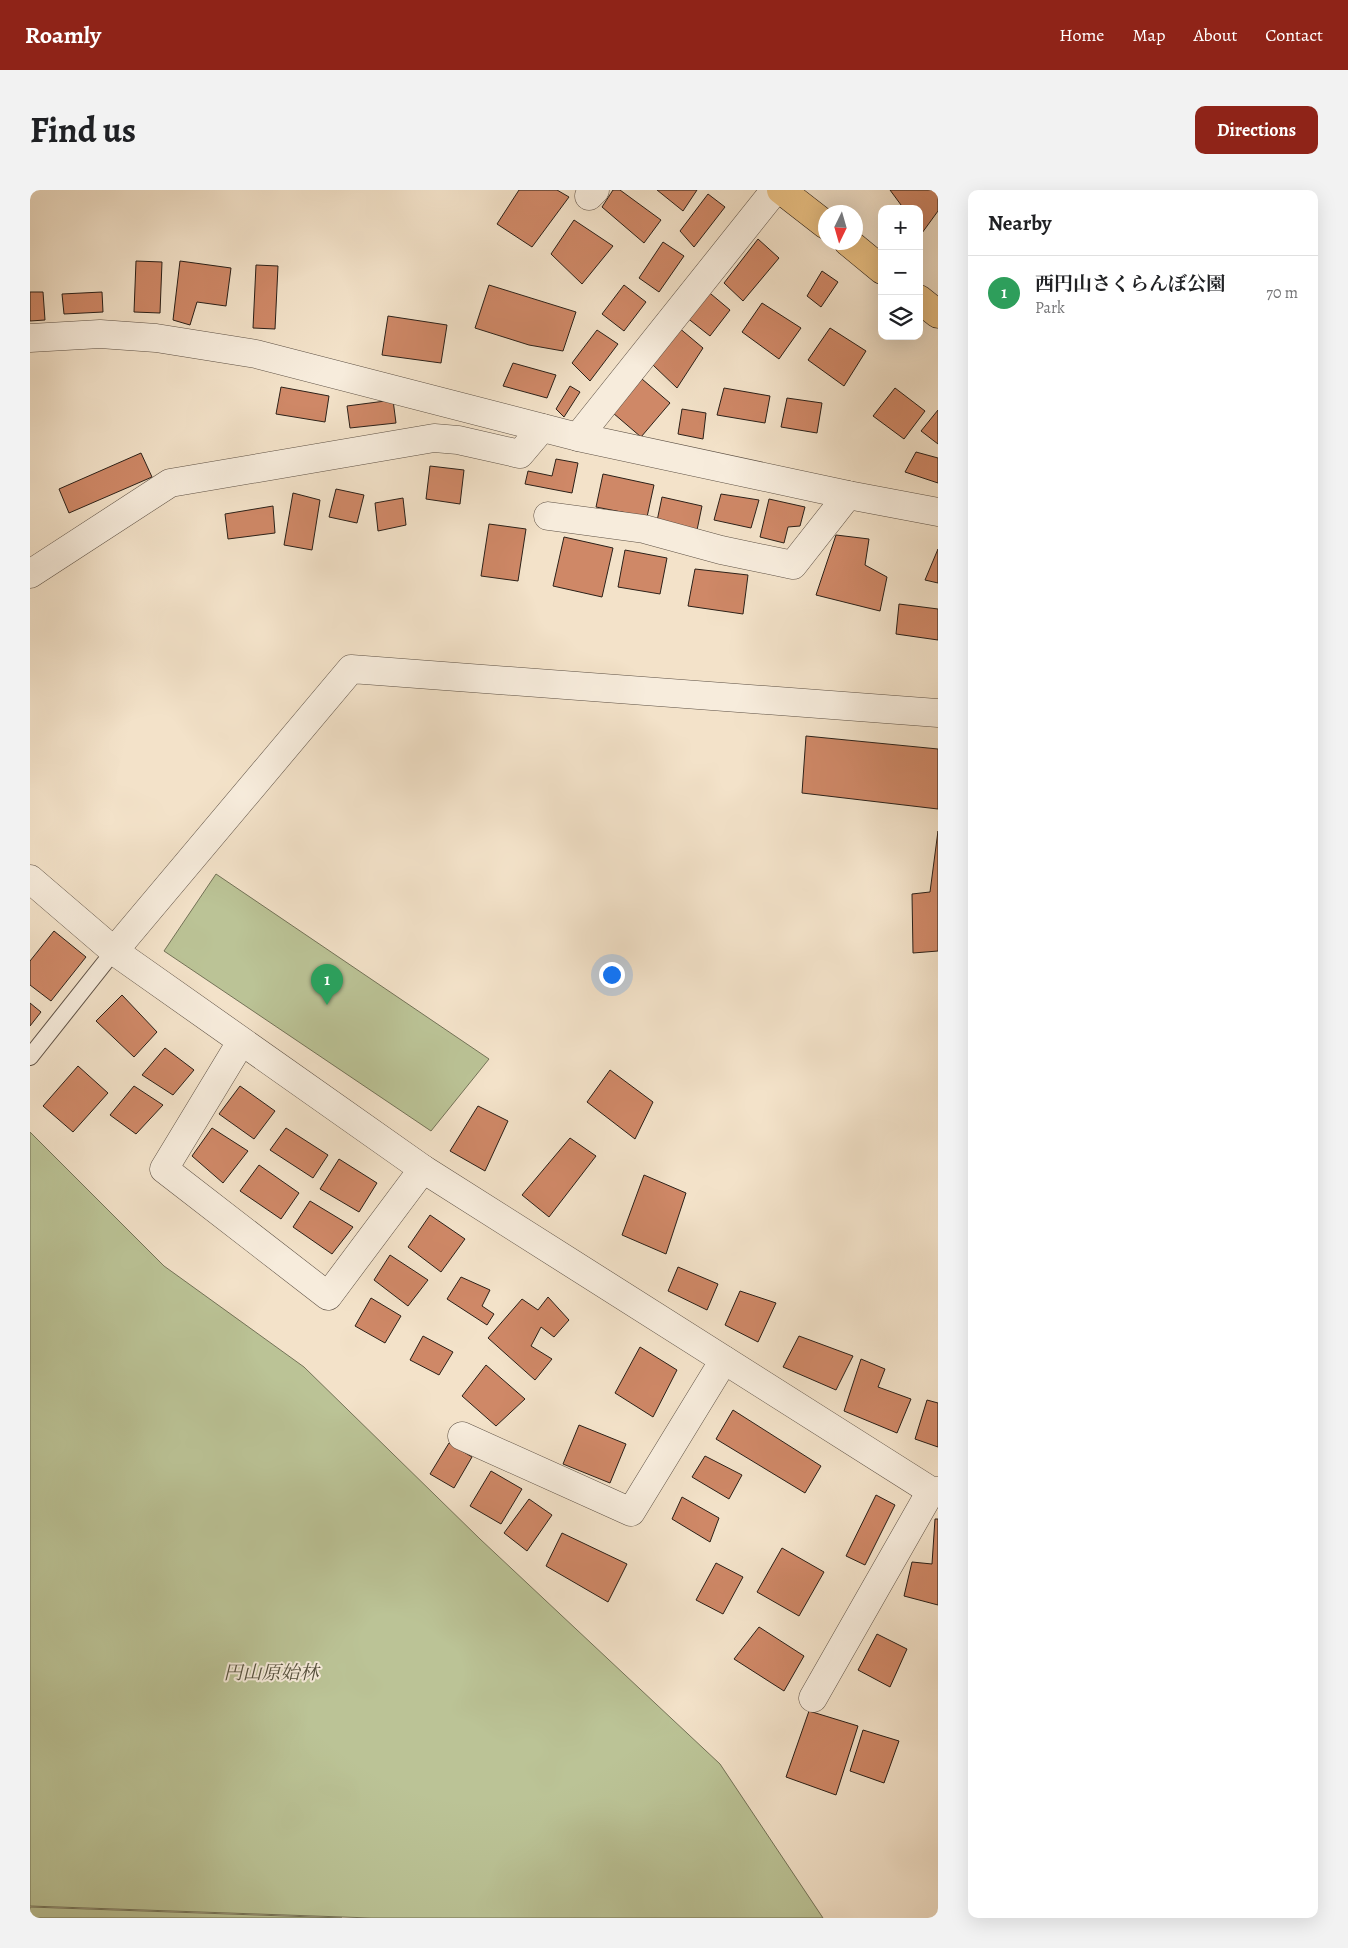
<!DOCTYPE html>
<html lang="en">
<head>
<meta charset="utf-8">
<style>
  :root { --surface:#fff; --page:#f2f2f2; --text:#202124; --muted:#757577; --line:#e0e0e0; --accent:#8f2418 }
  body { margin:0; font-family:Alegreya,"Noto Serif JP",serif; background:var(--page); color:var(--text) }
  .controls { position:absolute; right:15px; top:15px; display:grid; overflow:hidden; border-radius:10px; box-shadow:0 5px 20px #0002 }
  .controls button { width:45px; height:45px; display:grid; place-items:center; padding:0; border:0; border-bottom:1px solid var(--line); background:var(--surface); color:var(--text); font:25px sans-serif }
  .compass { position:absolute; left:788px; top:15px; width:45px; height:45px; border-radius:50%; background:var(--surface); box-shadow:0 5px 20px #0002; rotate:185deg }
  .you { position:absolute; left:581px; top:784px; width:18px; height:18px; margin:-12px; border:4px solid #fff; border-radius:50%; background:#1a73e8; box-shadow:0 0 0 8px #1a73e833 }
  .badge { display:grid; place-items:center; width:32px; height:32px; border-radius:50%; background:var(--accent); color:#fff; font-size:16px; font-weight:700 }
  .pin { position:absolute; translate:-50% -41px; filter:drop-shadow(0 1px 2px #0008) }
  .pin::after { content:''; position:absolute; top:26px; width:18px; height:15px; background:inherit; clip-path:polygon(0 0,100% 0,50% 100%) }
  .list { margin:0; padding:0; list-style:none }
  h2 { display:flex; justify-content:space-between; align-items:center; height:65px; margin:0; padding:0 20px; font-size:21px }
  h2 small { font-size:16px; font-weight:400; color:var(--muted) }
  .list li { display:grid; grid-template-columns:32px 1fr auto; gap:15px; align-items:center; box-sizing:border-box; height:75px; padding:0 20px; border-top:1px solid var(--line) }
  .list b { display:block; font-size:19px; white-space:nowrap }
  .list p { margin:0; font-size:16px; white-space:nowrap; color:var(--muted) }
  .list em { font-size:16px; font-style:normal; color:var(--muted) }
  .icon { flex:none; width:28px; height:28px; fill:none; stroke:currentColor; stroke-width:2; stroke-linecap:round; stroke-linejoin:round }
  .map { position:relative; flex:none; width:908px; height:1728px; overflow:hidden; border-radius:10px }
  header { display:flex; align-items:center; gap:30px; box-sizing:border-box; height:70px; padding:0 25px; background:var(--accent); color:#fff }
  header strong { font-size:24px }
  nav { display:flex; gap:28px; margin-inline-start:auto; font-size:18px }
  .intro { display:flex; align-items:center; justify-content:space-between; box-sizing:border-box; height:120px; padding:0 30px }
  h1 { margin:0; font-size:35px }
  .button { padding:12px 22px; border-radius:10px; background:var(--accent); color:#fff; font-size:18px; font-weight:700 }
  main { display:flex; gap:30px; padding:0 30px }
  aside { flex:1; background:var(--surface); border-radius:10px; box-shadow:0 5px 20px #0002 }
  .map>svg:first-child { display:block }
  .green { fill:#bbc396; stroke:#737257 }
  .building { fill:#cf8867; stroke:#2b2018 }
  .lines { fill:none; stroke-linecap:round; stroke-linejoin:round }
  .service-casing { stroke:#5d5044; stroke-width:18 }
  .minor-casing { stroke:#5d5044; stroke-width:29 }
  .primary-casing { stroke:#2b2018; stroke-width:29 }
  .service { stroke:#f7ecdc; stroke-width:16 }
  .minor { stroke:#f7ecdc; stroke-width:28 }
  .primary { stroke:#eac184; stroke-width:28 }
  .labels { text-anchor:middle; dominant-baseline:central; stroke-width:4; stroke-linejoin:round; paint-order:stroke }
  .park-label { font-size:19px; font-style:italic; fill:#56513e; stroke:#f7ecdc }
</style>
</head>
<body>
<header>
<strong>Roamly</strong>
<nav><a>Home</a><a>Map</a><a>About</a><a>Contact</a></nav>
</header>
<div class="intro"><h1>Find us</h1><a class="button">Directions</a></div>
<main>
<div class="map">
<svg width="908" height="1728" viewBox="0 0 908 1728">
  <rect width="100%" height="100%" fill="#f3e2c9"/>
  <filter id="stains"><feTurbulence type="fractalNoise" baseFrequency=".004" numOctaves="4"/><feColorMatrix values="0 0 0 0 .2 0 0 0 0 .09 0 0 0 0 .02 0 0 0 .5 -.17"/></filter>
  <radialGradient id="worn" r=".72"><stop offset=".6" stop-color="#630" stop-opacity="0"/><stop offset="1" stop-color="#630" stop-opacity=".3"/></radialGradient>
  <g class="green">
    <polygon points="186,684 459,869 401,941 134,761"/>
    <polygon points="0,942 134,1076 274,1177 450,1349 690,1574 793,1728 341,1728 0,1716"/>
    <polygon points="0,1717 312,1728 0,1728"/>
  </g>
  <g class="building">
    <polygon points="489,0 527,0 539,7 502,57 467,34"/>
    <polygon points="583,0 590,0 631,30 614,53 572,17"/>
    <polygon points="627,0 667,0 653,21"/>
    <polygon points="860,0 908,0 908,21 892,43 889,40 889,19 874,19"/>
    <polygon points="678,4 695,17 664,57 650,41"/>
    <polygon points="544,30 583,56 552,94 521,64"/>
    <polygon points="728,49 749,68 713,111 694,93"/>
    <polygon points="633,52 654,66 629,102 609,88"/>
    <polygon points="106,71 132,72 130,123 104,122"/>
    <polygon points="150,71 201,78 196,116 167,112 160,135 143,130"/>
    <polygon points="226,75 248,76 245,139 223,138"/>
    <polygon points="792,81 808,92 791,117 777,106"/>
    <polygon points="459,95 546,122 533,161 499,155 445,138"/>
    <polygon points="594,95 616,112 594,141 572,124"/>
    <polygon points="675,99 700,120 680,146 656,127"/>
    <polygon points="0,102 13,102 15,130 0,131"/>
    <polygon points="72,102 73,122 34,124 32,104"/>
    <polygon points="732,113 771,138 749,169 712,142"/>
    <polygon points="358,126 417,135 411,173 352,165"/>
    <polygon points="648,137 673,158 647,198 623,175"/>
    <polygon points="800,138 836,161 814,196 778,170"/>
    <polygon points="567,140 588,154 560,191 542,173"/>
    <polygon points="483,173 526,185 517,208 473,196"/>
    <polygon points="612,189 640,213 611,247 583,223"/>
    <polygon points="540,196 550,202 534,227 526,219"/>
    <polygon points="251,197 299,206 295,232 246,224"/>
    <polygon points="694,198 740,206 735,233 687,225"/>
    <polygon points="865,198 895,221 874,249 843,226"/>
    <polygon points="757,208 792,213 787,243 751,237"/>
    <polygon points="363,210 366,233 320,238 317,216"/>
    <polygon points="652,219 676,223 673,249 648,244"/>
    <polygon points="908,220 908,254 891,241"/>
    <polygon points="886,262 908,268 908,293 875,282"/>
    <polygon points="111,263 122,287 39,323 29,299"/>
    <polygon points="526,269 548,273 542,303 495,294 498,281 522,286"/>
    <polygon points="400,276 434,280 430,314 396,309"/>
    <polygon points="573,284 624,295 617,327 566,317"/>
    <polygon points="306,299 334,305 327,333 299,327"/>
    <polygon points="263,303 290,310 282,360 254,355"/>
    <polygon points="691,304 729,310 721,338 684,330"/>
    <polygon points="632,307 672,316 667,340 627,331"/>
    <polygon points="373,308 376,335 348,341 345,313"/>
    <polygon points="739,309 775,317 770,336 758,337 754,353 730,347"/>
    <polygon points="243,316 245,343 198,349 195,324"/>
    <polygon points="459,334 496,339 488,391 451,386"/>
    <polygon points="806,345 839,349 835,375 857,387 850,421 786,405"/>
    <polygon points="534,347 583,358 572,407 523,396"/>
    <polygon points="908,359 908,393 895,390"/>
    <polygon points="595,360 637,368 630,404 588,397"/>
    <polygon points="665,379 718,385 713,424 658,416"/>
    <polygon points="869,414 908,419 908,450 866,444"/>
    <polygon points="776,546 908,559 908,619 772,603"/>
    <polygon points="908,641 908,761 883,763 882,704 900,702"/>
    <polygon points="24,741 56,767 21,811 0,795 0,771"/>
    <polygon points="92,805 127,842 104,867 66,831"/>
    <polygon points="0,813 11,822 0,836"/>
    <polygon points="135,858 164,880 143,905 112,885"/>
    <polygon points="48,876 78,903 43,942 13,916"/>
    <polygon points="580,880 623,912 605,949 557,912"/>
    <polygon points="104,896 133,915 106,944 80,925"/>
    <polygon points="210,896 245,921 224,949 189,924"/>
    <polygon points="448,916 478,931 455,981 420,961"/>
    <polygon points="182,938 218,961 193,993 162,966"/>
    <polygon points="256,938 298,965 283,988 240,960"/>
    <polygon points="540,948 566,966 519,1027 492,1005"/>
    <polygon points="309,969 347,993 329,1022 290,999"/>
    <polygon points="229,975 269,1003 251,1029 210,1001"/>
    <polygon points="614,985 656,1003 636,1064 592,1045"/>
    <polygon points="280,1011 323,1037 302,1064 263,1037"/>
    <polygon points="400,1025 435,1049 411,1082 378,1057"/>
    <polygon points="360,1065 398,1090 378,1116 344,1090"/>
    <polygon points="648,1077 688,1094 677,1120 638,1101"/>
    <polygon points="431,1087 460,1100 452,1116 464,1124 457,1135 417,1109"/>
    <polygon points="710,1101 746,1113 728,1152 695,1135"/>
    <polygon points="518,1107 539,1130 524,1147 511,1137 501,1156 522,1169 505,1190 458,1148 492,1109 508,1120"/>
    <polygon points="341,1108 371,1126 355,1153 325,1136"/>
    <polygon points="393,1146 423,1162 409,1185 380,1170"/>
    <polygon points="769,1146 823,1166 806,1200 753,1177"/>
    <polygon points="610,1157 647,1180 623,1227 585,1203"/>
    <polygon points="831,1169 855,1179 848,1197 881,1209 867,1243 814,1221"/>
    <polygon points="456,1175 495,1209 466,1236 432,1206"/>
    <polygon points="897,1210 908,1213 908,1257 885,1249"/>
    <polygon points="703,1220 791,1276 775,1303 686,1249"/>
    <polygon points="549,1235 596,1254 580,1293 533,1274"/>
    <polygon points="419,1253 442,1267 424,1298 400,1284"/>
    <polygon points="675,1266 712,1285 699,1309 662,1287"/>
    <polygon points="461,1281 492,1299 471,1334 440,1316"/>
    <polygon points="846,1305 865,1315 835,1375 816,1366"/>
    <polygon points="652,1307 689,1328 680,1352 642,1329"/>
    <polygon points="499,1309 522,1325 497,1361 474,1343"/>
    <polygon points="905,1329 908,1329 908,1415 874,1406 882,1372 902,1374"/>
    <polygon points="532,1343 597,1374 578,1412 516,1376"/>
    <polygon points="752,1358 794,1382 769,1426 727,1402"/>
    <polygon points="686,1373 713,1387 693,1424 666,1410"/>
    <polygon points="729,1437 774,1466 754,1501 704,1469"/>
    <polygon points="847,1444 877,1459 860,1497 828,1480"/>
    <polygon points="779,1521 828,1536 806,1605 756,1587"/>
    <polygon points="833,1540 869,1551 854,1593 820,1581"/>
  </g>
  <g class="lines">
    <g class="service-casing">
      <polyline id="service" points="0,867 84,761"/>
    </g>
    <g class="minor-casing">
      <g id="minor">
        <polyline points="559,6 565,0"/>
        <polyline points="0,148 70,144 126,148 226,164 548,247 818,305 908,322"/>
        <polyline points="548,247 745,0"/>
        <polyline points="518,326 614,339 691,360 763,375 818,305"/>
        <polyline points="0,384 140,293 404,248 428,250 490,264 512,238"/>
        <polyline points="0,689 84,761 393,979 901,1301 908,1301"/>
        <polyline points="84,761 321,479 908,523"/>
        <polyline points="211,852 134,979 298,1106 393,979"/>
        <polyline points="432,1246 601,1322 694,1170"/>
        <polyline points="783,1508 901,1301"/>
      </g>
    </g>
    <g class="primary-casing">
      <g id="primary">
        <polyline points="751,0 796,35"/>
        <polyline points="818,52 852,80"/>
        <polyline points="889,109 908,124"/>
      </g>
    </g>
    <use href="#service" class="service"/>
    <use href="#minor" class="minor"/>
    <use href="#primary" class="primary"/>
  </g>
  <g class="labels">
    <g class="park-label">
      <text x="241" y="1483">円山原始林</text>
    </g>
  </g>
  <rect width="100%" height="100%" filter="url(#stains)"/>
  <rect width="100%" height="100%" fill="url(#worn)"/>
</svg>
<div class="controls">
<button>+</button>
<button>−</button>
<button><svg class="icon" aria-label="layers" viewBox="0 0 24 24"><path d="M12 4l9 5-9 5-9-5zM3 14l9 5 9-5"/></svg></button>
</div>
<svg class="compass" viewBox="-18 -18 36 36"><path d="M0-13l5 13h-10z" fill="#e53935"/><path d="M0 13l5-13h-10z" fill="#757577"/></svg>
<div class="you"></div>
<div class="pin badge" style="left:297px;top:815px;background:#2e9e5b">1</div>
</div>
<aside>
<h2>Nearby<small></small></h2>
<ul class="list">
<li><span class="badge" style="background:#2e9e5b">1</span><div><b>西円山さくらんぼ公園</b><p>Park</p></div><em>70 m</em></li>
</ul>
</aside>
</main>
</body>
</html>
